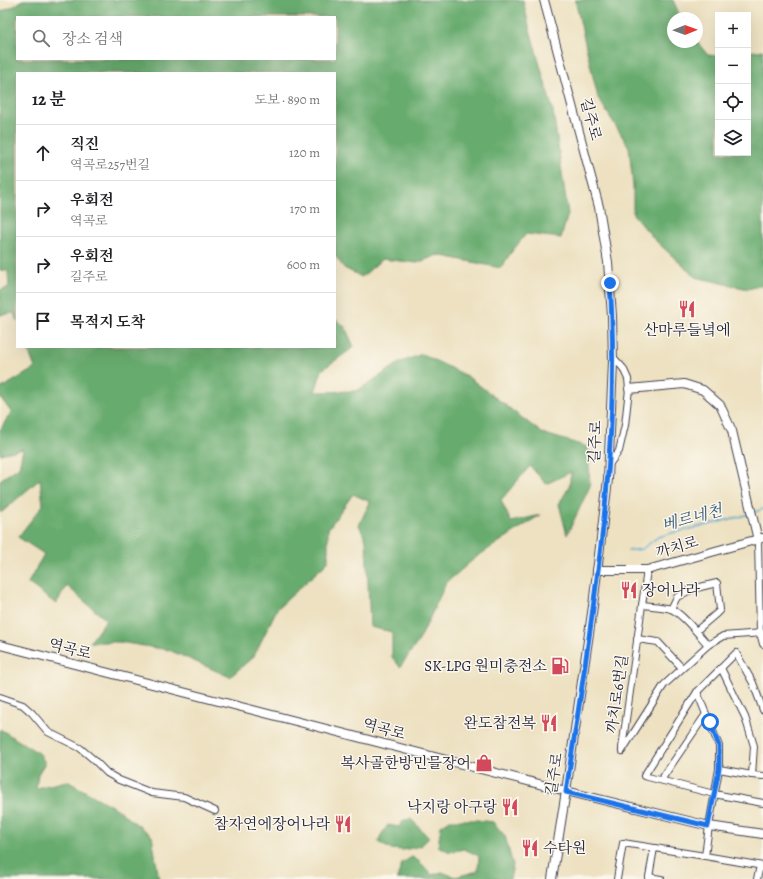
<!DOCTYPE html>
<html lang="ko">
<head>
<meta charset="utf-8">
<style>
  :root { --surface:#fff; --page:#f6f6f6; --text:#202124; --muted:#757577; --line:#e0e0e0 }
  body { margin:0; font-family:Alegreya,"Noto Serif KR",serif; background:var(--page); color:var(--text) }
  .controls { position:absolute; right:12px; top:12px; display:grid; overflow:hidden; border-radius:0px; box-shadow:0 4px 16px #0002 }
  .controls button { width:36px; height:36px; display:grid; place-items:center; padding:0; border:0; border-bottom:1px solid var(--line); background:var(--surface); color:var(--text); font:20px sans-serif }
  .compass { position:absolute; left:667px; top:12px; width:36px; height:36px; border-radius:50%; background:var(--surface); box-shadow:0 4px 16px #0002; rotate:89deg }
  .stop { position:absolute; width:12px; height:12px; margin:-9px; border:3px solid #1a73e8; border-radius:50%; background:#fff }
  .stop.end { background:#1a73e8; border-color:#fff; box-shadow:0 1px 4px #0008 }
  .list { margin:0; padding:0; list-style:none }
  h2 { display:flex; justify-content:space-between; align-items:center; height:52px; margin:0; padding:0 16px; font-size:17px }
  h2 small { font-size:13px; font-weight:400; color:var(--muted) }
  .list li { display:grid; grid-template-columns:26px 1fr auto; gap:12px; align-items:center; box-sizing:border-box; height:56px; padding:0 16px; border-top:1px solid var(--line) }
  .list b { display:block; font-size:15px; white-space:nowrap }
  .list p { margin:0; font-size:13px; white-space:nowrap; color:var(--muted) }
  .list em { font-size:13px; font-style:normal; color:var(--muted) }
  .icon { flex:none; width:22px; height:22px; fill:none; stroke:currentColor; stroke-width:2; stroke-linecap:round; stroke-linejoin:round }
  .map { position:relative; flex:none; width:763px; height:879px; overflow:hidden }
  .search { position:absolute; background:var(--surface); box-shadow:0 4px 16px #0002; left:16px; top:16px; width:320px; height:44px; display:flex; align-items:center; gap:10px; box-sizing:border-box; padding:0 14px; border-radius:0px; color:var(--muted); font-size:15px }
  .panel { position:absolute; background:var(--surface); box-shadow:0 4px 16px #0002; left:16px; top:72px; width:320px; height:276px; border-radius:0px }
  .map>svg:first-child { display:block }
  .forest { fill:#68ab6e; stroke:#456654; fill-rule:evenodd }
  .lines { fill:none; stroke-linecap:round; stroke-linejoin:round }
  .stream { stroke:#50a5cc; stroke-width:1.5 }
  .minor-casing { stroke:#403f4f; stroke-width:8 }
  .tertiary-casing { stroke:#403f4f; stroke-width:10 }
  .minor { stroke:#fff; stroke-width:6 }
  .tertiary { stroke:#fff; stroke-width:8 }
  .route { stroke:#1a73e8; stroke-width:5 }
  .labels { text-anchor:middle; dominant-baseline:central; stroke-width:3; stroke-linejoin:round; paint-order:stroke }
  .street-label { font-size:15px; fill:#22223b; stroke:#fbf7ec }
  .poi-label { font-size:15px; fill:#22223b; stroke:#fbf7ec; text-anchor:end }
  .water-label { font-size:16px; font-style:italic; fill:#345675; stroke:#fbf7ec }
</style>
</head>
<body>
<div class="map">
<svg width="763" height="879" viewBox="0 0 763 879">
  <rect width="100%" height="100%" fill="#fbf7ec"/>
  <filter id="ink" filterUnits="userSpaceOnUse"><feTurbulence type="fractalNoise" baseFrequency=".025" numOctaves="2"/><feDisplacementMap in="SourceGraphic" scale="8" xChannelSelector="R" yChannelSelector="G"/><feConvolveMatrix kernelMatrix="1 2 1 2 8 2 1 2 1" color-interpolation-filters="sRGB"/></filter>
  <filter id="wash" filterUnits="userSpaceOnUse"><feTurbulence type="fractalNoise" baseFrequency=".012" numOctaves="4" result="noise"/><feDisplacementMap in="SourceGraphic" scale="16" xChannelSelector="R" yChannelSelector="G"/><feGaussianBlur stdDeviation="0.9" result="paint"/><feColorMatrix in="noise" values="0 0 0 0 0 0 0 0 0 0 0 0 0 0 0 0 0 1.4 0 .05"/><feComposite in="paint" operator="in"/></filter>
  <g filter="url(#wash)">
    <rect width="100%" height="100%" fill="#ede1c1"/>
    <g class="forest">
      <path d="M 23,0 L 523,0 L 529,26 L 553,111 L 568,214 L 561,238 L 526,234 L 510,254 L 501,268 L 438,255 L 417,263 L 382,259 L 362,277 L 344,268 L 336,257 L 335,256 L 335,73 L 17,73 L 17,322 L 14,313 L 0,315 L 0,290 L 9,287 L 8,271 L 0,270 L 0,12 L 14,6 ZM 17,17 L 335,17 L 335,59 L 17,59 Z"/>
      <polygon points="575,0 673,0 681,18 673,18 673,42 697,42 708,55 718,56 718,153 748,153 748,52 763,50 763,285 748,289 695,277 654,239 633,214 633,186 629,147 598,98"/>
      <polygon points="335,319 345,327 354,347 322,370 315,392 357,391 401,362 422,354 467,376 542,433 588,447 590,486 567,535 559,504 569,487 571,472 546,484 530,466 501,500 511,522 540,515 475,558 446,583 420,639 400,667 392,657 392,632 370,627 366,540 359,525 370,502 353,494 328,529 328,562 277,609 254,656 230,677 169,650 119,642 90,642 106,620 67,586 56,604 28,583 44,554 18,537 43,505 40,479 2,512 0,512 0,480 19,467 23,449 0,454 0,430 11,412 0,397 0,389 35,368 27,347 335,347"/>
      <polygon points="0,729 40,754 45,763 38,774 36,788 67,781 117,809 152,836 159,879 0,879"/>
      <polygon points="411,819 429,838 421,846 403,850 390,849 378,842 381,835 388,825 399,827 404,820"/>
      <polygon points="450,820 477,820 493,822 505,836 509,851 513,865 510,879 397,879 402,863 412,857 420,862 432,875 442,872 455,877 478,871 479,856 464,849 450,852 438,846 441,826"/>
    </g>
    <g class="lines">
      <g class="stream">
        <polyline points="755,512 763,509"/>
        <polyline points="628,551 642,549 658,537 672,533 711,524 739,517 749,514"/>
      </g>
    </g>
  </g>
  <g filter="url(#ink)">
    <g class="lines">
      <g class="minor-casing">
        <g id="minor">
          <polyline points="608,466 619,451 625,425 629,389 628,379 623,368 613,357"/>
          <polyline points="758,540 760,633 763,644"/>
          <path d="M 642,605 C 650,606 664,607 671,609 C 683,614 699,635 708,645"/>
          <polyline points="671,609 677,597 692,589 717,583 720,610 716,614 696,631"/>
          <polyline points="637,639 658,642 682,668"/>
          <polyline points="697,692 719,746 719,769 709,826 705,856"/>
          <polyline points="0,697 23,705 32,713 48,732 80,748 93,759 107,773 119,780 152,793 184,797 215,811"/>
          <polyline points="763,710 753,683 736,653 697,692 644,776 714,794 763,803"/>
          <polyline points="622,748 647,570"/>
          <polyline points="622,751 664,685 708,645 723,636 763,633"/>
          <polyline points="719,769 752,775 754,746 745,717 721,668"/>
          <polyline points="752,775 763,776"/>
          <polyline points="661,780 706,714"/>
          <polyline points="649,877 654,848"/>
          <polyline points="617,879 623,843 705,856 763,866"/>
          <polyline points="649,879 649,877 661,879"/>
          <polyline points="757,879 760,866"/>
        </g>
      </g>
      <g class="tertiary-casing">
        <g id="tertiary">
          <polyline points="544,0 599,207 608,262 612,316 613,362 608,479 593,606 566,791 552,879"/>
          <polyline points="629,389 684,384 703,390 720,405 732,431 758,540"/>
          <polyline points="597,570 647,570 762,538"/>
          <polyline points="0,645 253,710 566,791 709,826 763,834"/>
        </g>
      </g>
      <use href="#minor" class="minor"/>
      <use href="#tertiary" class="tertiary"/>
    </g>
  </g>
  <g class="lines" filter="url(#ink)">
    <path class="route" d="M 610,283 C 622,452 591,624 566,792 L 708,826 L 719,769 L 719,746 L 710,722"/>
  </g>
  <defs>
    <g id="restaurant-bare" transform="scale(1.38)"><path d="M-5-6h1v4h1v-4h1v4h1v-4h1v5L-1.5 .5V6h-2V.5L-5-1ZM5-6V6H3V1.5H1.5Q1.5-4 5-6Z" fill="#d1495b" stroke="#fbf7ec" stroke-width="2.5" paint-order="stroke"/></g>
    <g id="fuel-bare" transform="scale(1.38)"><path d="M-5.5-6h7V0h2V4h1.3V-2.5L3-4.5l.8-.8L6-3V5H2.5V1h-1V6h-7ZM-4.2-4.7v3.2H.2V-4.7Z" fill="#d1495b" stroke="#fbf7ec" stroke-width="2.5" paint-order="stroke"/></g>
    <g id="shop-bare" transform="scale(1.38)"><path d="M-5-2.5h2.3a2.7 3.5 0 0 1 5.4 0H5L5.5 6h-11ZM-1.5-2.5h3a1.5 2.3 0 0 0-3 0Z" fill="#d1495b" stroke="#fbf7ec" stroke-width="2.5" paint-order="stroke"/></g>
  </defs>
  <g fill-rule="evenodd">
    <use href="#restaurant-bare" x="687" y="309"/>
    <use href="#restaurant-bare" x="629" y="590"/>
    <use href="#fuel-bare" x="560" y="666"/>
    <use href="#restaurant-bare" x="549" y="723"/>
    <use href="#shop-bare" x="484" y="763"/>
    <use href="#restaurant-bare" x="510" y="807"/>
    <use href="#restaurant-bare" x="343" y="824"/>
    <use href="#restaurant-bare" x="530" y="848"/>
  </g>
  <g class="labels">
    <g class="street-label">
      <text transform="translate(591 119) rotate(75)">길주로</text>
      <text transform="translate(595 442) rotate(-87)">길주로</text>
      <text transform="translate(677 547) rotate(-16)">까치로</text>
      <text transform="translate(70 649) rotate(14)">역곡로</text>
      <text transform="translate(617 694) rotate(-82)">까치로6번길</text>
      <text transform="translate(384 729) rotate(15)">역곡로</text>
      <text transform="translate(554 774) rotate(-81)">길주로</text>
    </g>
    <g class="poi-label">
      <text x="687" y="330" text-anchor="middle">산마루들녘에</text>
      <text x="642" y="590" text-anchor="start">장어나라</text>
      <text x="547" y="666">SK-LPG 원미충전소</text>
      <text x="536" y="723">완도참전복</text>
      <text x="471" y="763">복사골한방민믈장어</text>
      <text x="497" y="807">낙지랑 아구랑</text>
      <text x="330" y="824">참자연에장어나라</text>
      <text x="543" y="848" text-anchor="start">수타원</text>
    </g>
    <g class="water-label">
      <text transform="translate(692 518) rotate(-15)">베르네천</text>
    </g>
  </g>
</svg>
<div class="controls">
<button>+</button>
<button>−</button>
<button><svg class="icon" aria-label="locate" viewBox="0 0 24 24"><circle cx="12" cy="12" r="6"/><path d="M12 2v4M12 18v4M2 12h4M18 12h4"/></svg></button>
<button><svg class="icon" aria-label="layers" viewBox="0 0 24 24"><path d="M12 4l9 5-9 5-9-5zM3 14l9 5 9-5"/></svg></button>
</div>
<svg class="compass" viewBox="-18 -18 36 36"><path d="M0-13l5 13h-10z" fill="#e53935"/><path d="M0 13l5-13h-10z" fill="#757577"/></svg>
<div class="stop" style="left:710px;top:722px"></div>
<div class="stop end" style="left:610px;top:283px"></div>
<div class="search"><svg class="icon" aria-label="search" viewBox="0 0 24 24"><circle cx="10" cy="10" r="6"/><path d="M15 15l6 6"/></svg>장소 검색</div>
<section class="panel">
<h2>12 분<small>도보 · 890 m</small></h2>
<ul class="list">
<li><svg class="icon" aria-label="ahead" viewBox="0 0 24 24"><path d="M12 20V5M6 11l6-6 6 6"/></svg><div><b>직진</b><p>역곡로257번길</p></div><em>120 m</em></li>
<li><svg class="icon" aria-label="right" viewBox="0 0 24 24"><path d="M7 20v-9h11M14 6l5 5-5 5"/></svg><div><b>우회전</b><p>역곡로</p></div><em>170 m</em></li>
<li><svg class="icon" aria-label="right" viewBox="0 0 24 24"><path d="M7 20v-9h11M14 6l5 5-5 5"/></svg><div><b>우회전</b><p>길주로</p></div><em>600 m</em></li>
<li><svg class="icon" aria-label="arrive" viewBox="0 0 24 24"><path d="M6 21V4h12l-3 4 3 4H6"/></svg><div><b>목적지 도착</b></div></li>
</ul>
</section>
</div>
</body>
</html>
